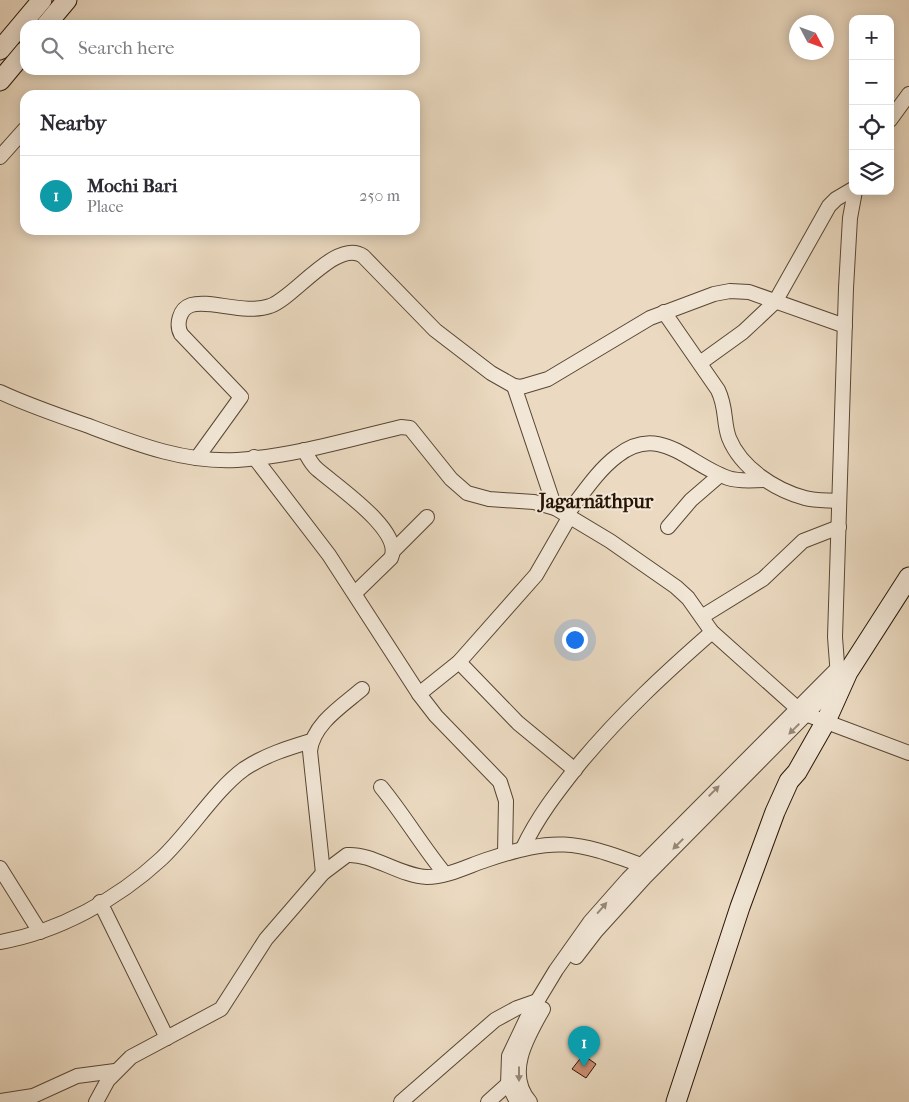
<!DOCTYPE html>
<html lang="en">
<head>
<meta charset="utf-8">
<style>
  :root { --surface:#fff; --page:#f7f7f7; --text:#2b2b33; --muted:#7c7c81; --line:#e1e1e2; --accent:#1a73e8 }
  body { margin:0; font-family:"IM FELL French Canon",serif; background:var(--page); color:var(--text) }
  .controls { position:absolute; right:15px; top:15px; display:grid; overflow:hidden; border-radius:10px; box-shadow:0 2px 12px #0003 }
  .controls button { width:45px; height:45px; display:grid; place-items:center; padding:0; border:0; border-bottom:1px solid var(--line); background:var(--surface); color:var(--text); font:25px sans-serif }
  .compass { position:absolute; left:789px; top:15px; width:45px; height:45px; border-radius:50%; background:var(--surface); box-shadow:0 2px 12px #0003; rotate:131deg }
  .you { position:absolute; left:574px; top:639px; width:18px; height:18px; margin:-12px; border:4px solid #fff; border-radius:50%; background:#1a73e8; box-shadow:0 0 0 8px #1a73e833 }
  .badge { display:grid; place-items:center; width:32px; height:32px; border-radius:50%; background:var(--accent); color:#fff; font-size:16px; font-weight:700 }
  .pin { position:absolute; translate:-50% -41px; filter:drop-shadow(0 1px 2px #0008) }
  .pin::after { content:''; position:absolute; top:26px; width:18px; height:15px; background:inherit; clip-path:polygon(0 0,100% 0,50% 100%) }
  .list { margin:0; padding:0; list-style:none }
  h2 { display:flex; justify-content:space-between; align-items:center; height:65px; margin:0; padding:0 20px; font-size:21px }
  h2 small { font-size:16px; font-weight:400; color:var(--muted) }
  .list li { display:grid; grid-template-columns:32px 1fr auto; gap:15px; align-items:center; box-sizing:border-box; height:80px; padding:0 20px; border-top:1px solid var(--line) }
  .list b { display:block; font-size:19px; white-space:nowrap }
  .list p { margin:0; font-size:16px; white-space:nowrap; color:var(--muted) }
  .list em { font-size:16px; font-style:normal; color:var(--muted) }
  .icon { flex:none; width:28px; height:28px; fill:none; stroke:currentColor; stroke-width:2; stroke-linecap:round; stroke-linejoin:round }
  .map { position:relative; flex:none; width:909px; height:1102px; overflow:hidden }
  .search { position:absolute; background:var(--surface); box-shadow:0 2px 12px #0003; left:20px; top:20px; width:400px; height:55px; display:flex; align-items:center; gap:12px; box-sizing:border-box; padding:0 18px; border-radius:15px; color:var(--muted); font-size:19px }
  .panel { position:absolute; background:var(--surface); box-shadow:0 2px 12px #0003; left:20px; top:90px; width:400px; height:145px; border-radius:15px }
  .map>svg:first-child { display:block }
  .building { fill:#d19075; stroke:#271405 }
  .lines { fill:none; stroke-linecap:round; stroke-linejoin:round }
  .street-casing { stroke:#584634; stroke-width:16 }
  .secondary-casing { stroke:#271405; stroke-width:21 }
  .street { stroke:#f2e7d7; stroke-width:14 }
  .secondary { stroke:#f2e7d7; stroke-width:19 }
  .oneway { fill:#978878 }
  .labels { text-anchor:middle; dominant-baseline:central; stroke-width:4; stroke-linejoin:round; paint-order:stroke }
  .district-label { font-size:20px; font-weight:bold; fill:#271405; stroke:#f2e7d7 }
</style>
</head>
<body>
<div class="map">
<svg width="909" height="1102" viewBox="0 0 909 1102">
  <rect width="100%" height="100%" fill="#ebdac1"/>
  <filter id="stains"><feTurbulence type="fractalNoise" baseFrequency=".004" numOctaves="4"/><feColorMatrix values="0 0 0 0 .2 0 0 0 0 .09 0 0 0 0 .02 0 0 0 .5 -.17"/></filter>
  <radialGradient id="worn" r=".72"><stop offset=".6" stop-color="#630" stop-opacity="0"/><stop offset="1" stop-color="#630" stop-opacity=".3"/></radialGradient>
  <polygon class="building" points="583,1055 596,1064 586,1078 572,1069"/>
  <g class="lines">
    <g class="street-casing">
      <g id="street">
        <polyline points="890,120 909,94"/>
        <polyline points="0,157 25,129"/>
        <path d="M 664,312 L 718,390 C 727,409 723,422 729,438 C 741,468 775,490 805,498 C 816,501 828,500 839,501"/>
        <polyline points="700,363 743,332 775,302 829,206 836,199 853,189"/>
        <polyline points="514,386 555,508"/>
        <path d="M 0,392 C 28,405 57,415 86,425 C 134,443 184,463 237,460 C 293,456 347,440 401,427 L 410,428 L 451,479 L 467,493 L 489,499 L 534,502 L 555,508 L 610,541 L 676,587 L 688,598 L 712,632 L 797,708 L 808,715 L 909,753"/>
        <path d="M 304,450 C 308,457 311,464 317,469 C 335,485 404,531 391,558 L 355,593"/>
        <polyline points="254,457 329,555 419,694 436,716 500,782 506,801 505,853"/>
        <path d="M 197,458 L 241,397 L 181,334 C 176,325 179,309 191,305 C 210,299 245,315 270,306 C 294,298 337,238 363,256 L 435,330 L 491,373 L 514,386 L 521,387 L 548,379 L 650,318 L 714,294 L 730,291 L 749,292 L 845,326"/>
        <path d="M 567,514 C 582,495 597,471 617,456 C 660,422 689,465 728,478 C 740,482 753,480 765,480"/>
        <polyline points="668,527 691,500 720,475"/>
        <polyline points="393,551 427,517"/>
        <polyline points="703,616 763,579 803,541 839,527"/>
        <polyline points="459,662 518,723 575,770"/>
        <polyline points="838,677 835,637 846,288 850,218 855,191"/>
        <polyline points="419,694 459,662 536,575 570,516"/>
        <path d="M 381,787 C 404,815 422,846 445,874"/>
        <path d="M 523,848 C 538,816 558,791 580,763 C 621,714 664,674 712,632"/>
        <polyline points="0,868 40,932"/>
        <path d="M 323,873 L 310,751 C 313,724 342,706 362,689"/>
        <polyline points="100,902 167,1038"/>
        <path d="M 0,942 C 58,932 118,899 161,859 C 189,833 215,790 244,769 C 265,755 288,748 311,741"/>
        <polyline points="576,957 596,931 645,877 839,681"/>
        <polyline points="0,1101 33,1096 77,1076 115,1071"/>
        <path d="M 96,1102 L 108,1080 L 131,1057 L 221,1009 L 266,939 L 323,873 L 347,855 C 372,853 400,876 427,877 C 447,877 468,866 486,860 C 555,837 574,840 641,865"/>
        <polyline points="401,1102 495,1020 517,1008 537,1001"/>
        <polyline points="488,1102 508,1084"/>
        <polyline points="517,1102 508,1084 509,1056 527,1018 556,970 590,922 628,879 836,670"/>
        <path d="M 530,1102 C 505,1074 527,1037 543,1009"/>
      </g>
    </g>
    <g class="secondary-casing">
      <g id="secondary">
        <polyline points="46,25 67,0"/>
        <polyline points="0,50 42,0"/>
        <polyline points="0,81 25,51"/>
        <polyline points="676,1102 740,907 775,812 789,781 797,772 826,721 848,672 909,577"/>
      </g>
    </g>
    <use href="#street" class="street"/>
    <use href="#secondary" class="secondary"/>
  </g>
  <defs><path id="oneway-solid" d="M-6-.8H1V-3.2L6.5 0L1 3.2V.8H-6Z" transform="scale(1.25)"/></defs>
  <g class="oneway">
    <use href="#oneway-solid" transform="translate(794 729) rotate(135)"/>
    <use href="#oneway-solid" transform="translate(714 791) rotate(-45)"/>
    <use href="#oneway-solid" transform="translate(678 844) rotate(135)"/>
    <use href="#oneway-solid" transform="translate(602 908) rotate(-49)"/>
    <use href="#oneway-solid" transform="translate(519 1074) rotate(90)"/>
  </g>
  <g class="labels">
    <g class="district-label">
      <text x="596" y="501">Jagarnāthpur</text>
    </g>
  </g>
  <rect width="100%" height="100%" filter="url(#stains)"/>
  <rect width="100%" height="100%" fill="url(#worn)"/>
</svg>
<div class="controls">
<button>+</button>
<button>−</button>
<button><svg class="icon" aria-label="locate" viewBox="0 0 24 24"><circle cx="12" cy="12" r="6"/><path d="M12 2v4M12 18v4M2 12h4M18 12h4"/></svg></button>
<button><svg class="icon" aria-label="layers" viewBox="0 0 24 24"><path d="M12 4l9 5-9 5-9-5zM3 14l9 5 9-5"/></svg></button>
</div>
<svg class="compass" viewBox="-18 -18 36 36"><path d="M0-13l5 13h-10z" fill="#e53935"/><path d="M0 13l5-13h-10z" fill="#7c7c81"/></svg>
<div class="you"></div>
<div class="pin badge" style="left:584px;top:1067px;background:#0f9aa8">1</div>
<div class="search"><svg class="icon" aria-label="search" viewBox="0 0 24 24"><circle cx="10" cy="10" r="6"/><path d="M15 15l6 6"/></svg>Search here</div>
<section class="panel">
<h2>Nearby<small></small></h2>
<ul class="list">
<li><span class="badge" style="background:#0f9aa8">1</span><div><b>Mochi Bari</b><p>Place</p></div><em>250 m</em></li>
</ul>
</section>
</div>
</body>
</html>
